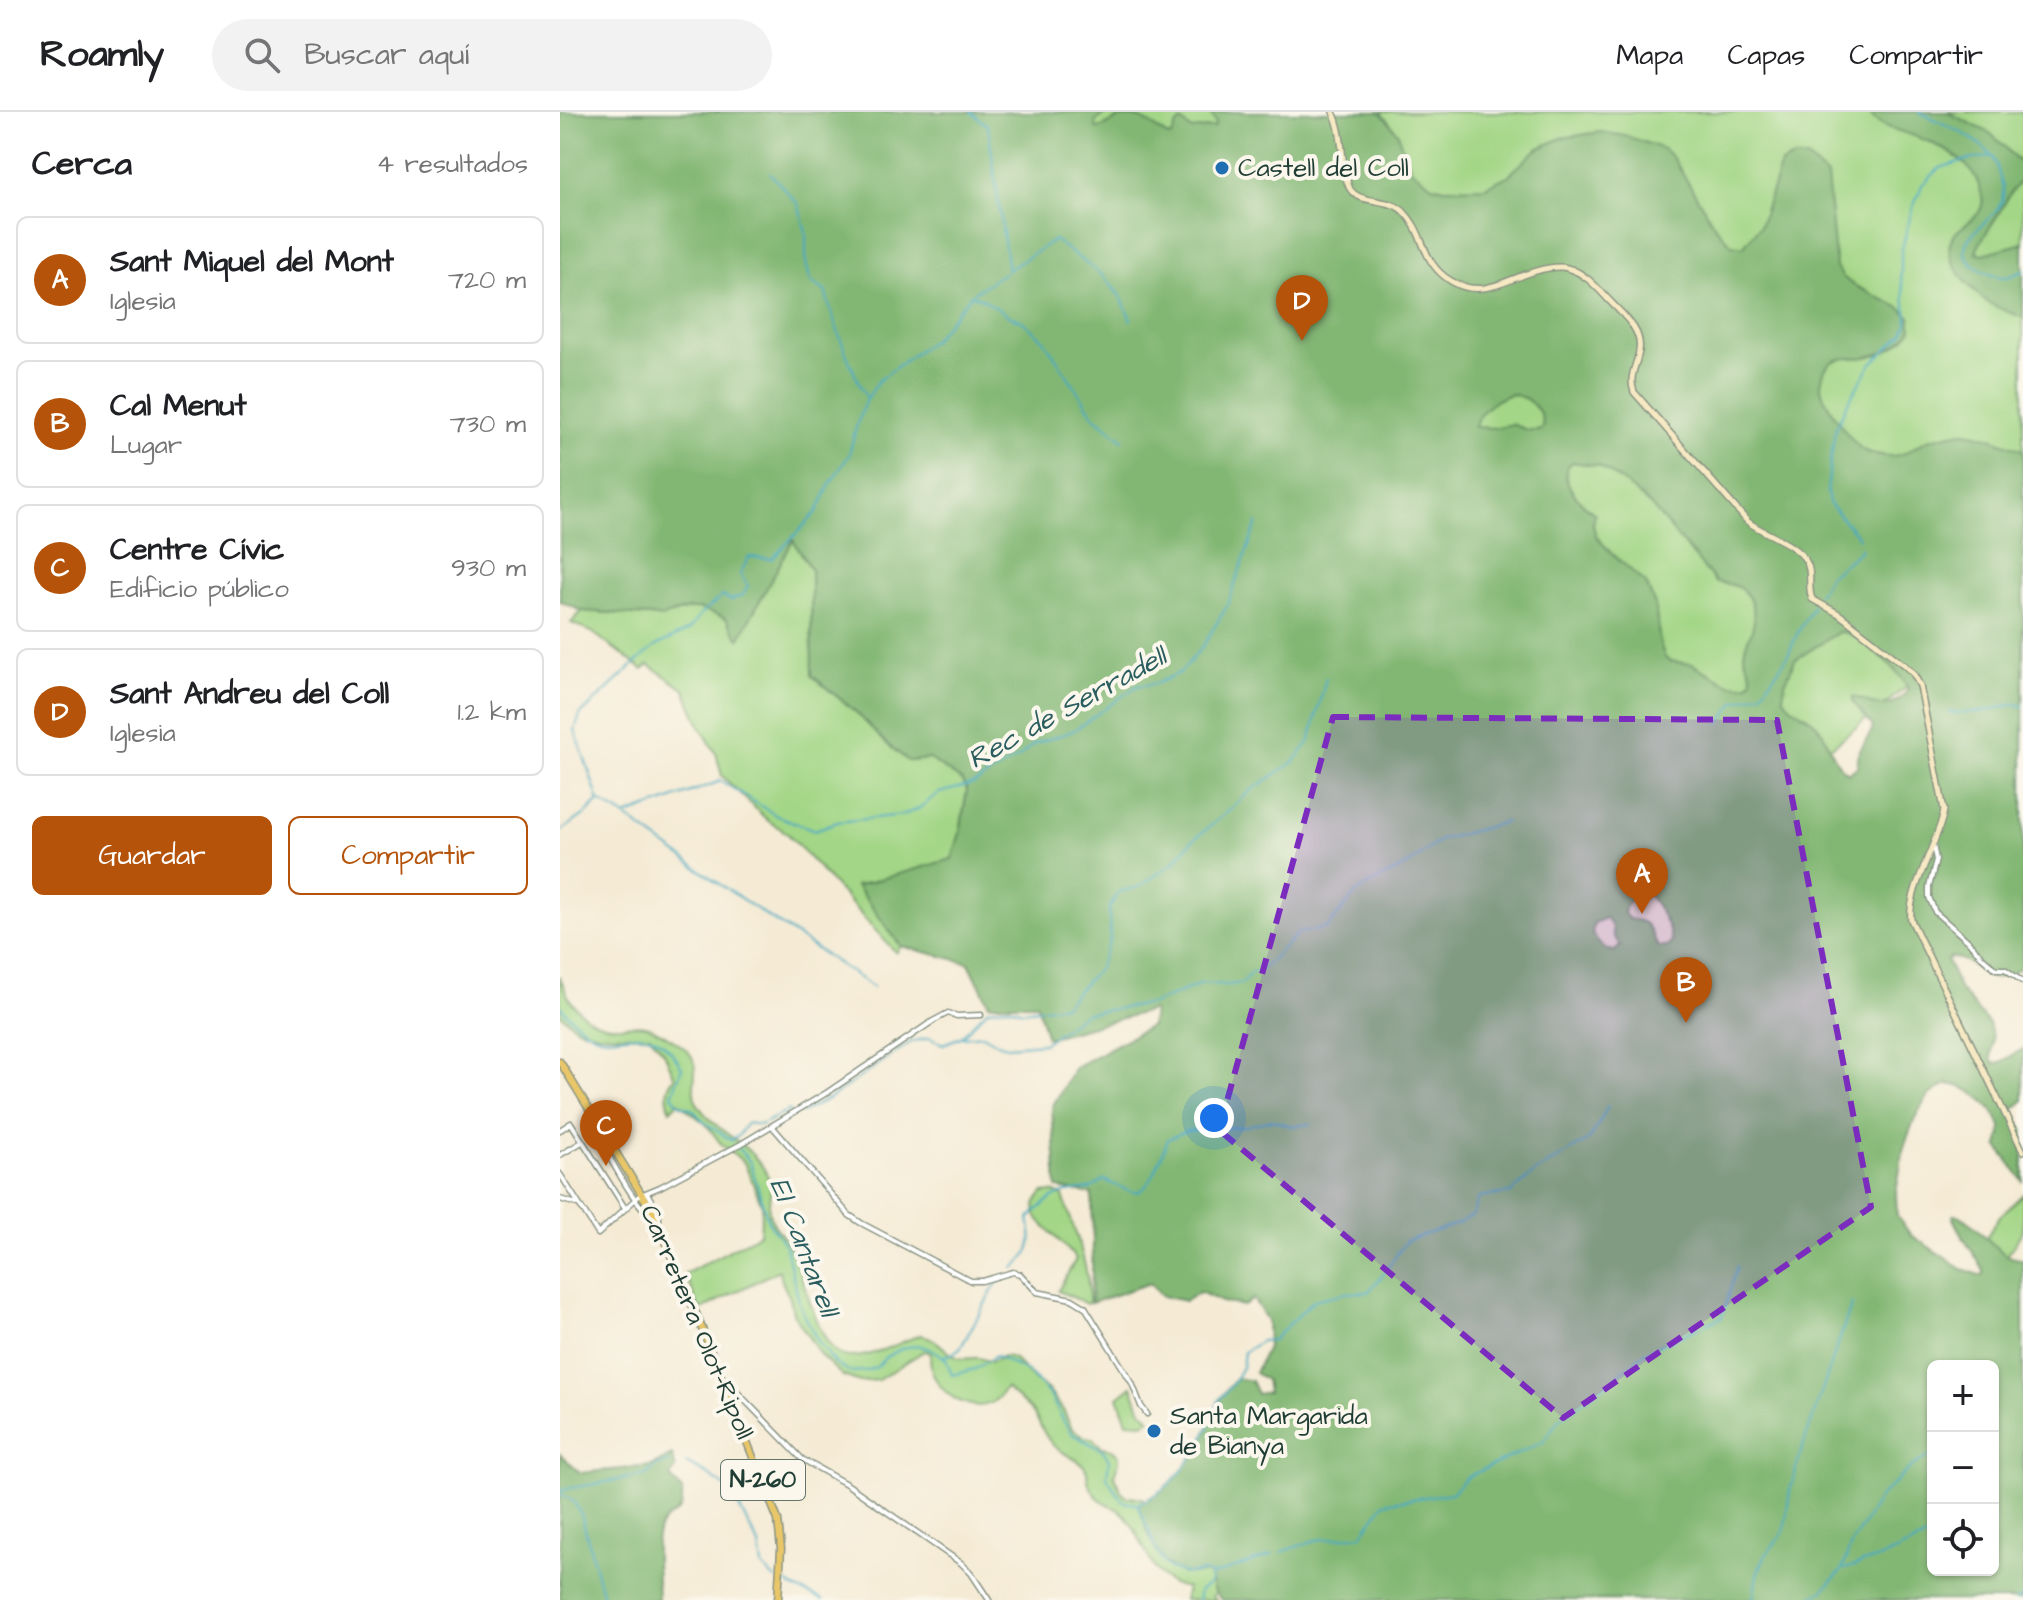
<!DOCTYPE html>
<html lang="es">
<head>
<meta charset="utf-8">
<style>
  :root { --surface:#fff; --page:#f2f2f2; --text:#202124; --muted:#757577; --line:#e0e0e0; --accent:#b45309 }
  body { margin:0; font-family:"Architects Daughter",sans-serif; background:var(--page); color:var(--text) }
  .controls { position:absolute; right:24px; bottom:24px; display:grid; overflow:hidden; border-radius:12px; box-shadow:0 2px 6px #0004 }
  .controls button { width:72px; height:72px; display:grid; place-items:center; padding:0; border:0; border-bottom:2px solid var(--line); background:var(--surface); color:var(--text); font:40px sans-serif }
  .you { position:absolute; left:654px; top:1006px; width:28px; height:28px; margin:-20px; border:6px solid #fff; border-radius:50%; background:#1a73e8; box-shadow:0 0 0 12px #1a73e833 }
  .badge { display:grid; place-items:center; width:52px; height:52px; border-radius:50%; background:var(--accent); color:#fff; font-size:26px; font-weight:700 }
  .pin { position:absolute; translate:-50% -66px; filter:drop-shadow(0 2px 4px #0008) }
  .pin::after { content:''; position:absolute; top:42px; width:28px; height:24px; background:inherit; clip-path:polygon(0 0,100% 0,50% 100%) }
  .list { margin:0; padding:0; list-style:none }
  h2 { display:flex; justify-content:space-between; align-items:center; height:104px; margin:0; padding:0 32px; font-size:34px }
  h2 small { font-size:26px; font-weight:400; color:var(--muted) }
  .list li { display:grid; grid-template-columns:52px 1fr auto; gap:24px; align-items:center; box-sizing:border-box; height:128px; margin:0 16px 16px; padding:0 16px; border:2px solid var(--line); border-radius:12px }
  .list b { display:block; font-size:30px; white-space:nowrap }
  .list p { margin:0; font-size:26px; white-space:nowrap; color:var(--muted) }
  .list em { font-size:26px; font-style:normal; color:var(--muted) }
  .actions { display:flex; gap:16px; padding:24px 32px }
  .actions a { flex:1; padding:18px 0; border:2px solid var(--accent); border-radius:12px; text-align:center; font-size:28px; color:var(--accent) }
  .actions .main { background:var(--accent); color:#fff }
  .icon { flex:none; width:44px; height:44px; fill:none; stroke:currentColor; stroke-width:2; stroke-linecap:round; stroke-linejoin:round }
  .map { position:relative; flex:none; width:1463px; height:1488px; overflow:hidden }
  header { display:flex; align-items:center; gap:48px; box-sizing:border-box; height:112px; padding:0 40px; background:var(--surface); border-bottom:2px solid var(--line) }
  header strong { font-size:38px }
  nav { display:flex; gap:44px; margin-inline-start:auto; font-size:28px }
  .search { width:560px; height:72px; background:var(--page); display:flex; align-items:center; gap:20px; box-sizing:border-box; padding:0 28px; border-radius:44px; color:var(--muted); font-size:30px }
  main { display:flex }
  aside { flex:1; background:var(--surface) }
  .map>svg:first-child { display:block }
  .green { fill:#a3d686; stroke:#618a5d; stroke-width:2 }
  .forest { fill:#82b773; stroke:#507a54; stroke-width:2; fill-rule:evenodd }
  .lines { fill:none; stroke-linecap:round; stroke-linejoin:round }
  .stream { stroke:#42a9c2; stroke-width:2 }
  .minor-casing { stroke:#8a9484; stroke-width:7 }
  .secondary-casing { stroke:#8a9484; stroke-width:8 }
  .primary-casing { stroke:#8a9484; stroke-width:9 }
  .minor { stroke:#fff; stroke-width:4 }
  .secondary { stroke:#f6e9c3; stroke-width:5 }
  .primary { stroke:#e9c769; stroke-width:6 }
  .marked { fill:#7b2cbf; fill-opacity:0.2; stroke:#7b2cbf; stroke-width:6; stroke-dasharray:16 10; stroke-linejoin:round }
  .poi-dot { fill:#1f6fb2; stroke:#fbf7ec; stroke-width:3 }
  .labels { text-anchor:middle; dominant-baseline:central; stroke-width:8; stroke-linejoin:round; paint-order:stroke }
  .shield { fill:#fbf7ec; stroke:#61756b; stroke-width:2 }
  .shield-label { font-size:24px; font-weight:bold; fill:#1f3d34 }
  .poi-label { font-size:26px; fill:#1f3d34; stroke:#fbf7ec; text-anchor:start }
  .street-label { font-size:26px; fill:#1f3d34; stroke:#fbf7ec }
  .water-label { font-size:28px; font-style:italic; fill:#2a5d5f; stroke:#fbf7ec }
</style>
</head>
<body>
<header>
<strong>Roamly</strong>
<div class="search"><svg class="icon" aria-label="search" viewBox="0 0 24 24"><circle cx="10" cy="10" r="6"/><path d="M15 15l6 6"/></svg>Buscar aquí</div>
<nav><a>Mapa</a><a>Capas</a><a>Compartir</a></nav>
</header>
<main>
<aside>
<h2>Cerca<small>4 resultados</small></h2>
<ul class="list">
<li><span class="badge">A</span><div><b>Sant Miquel del Mont</b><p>Iglesia</p></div><em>720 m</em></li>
<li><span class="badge">B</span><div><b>Cal Menut</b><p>Lugar</p></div><em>730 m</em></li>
<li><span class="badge">C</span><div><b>Centre Cívic</b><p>Edificio público</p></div><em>930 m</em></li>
<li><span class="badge">D</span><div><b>Sant Andreu del Coll</b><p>Iglesia</p></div><em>1.2 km</em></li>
</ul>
<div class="actions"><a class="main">Guardar</a><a>Compartir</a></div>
</aside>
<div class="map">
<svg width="1463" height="1488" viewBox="0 0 1463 1488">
  <rect width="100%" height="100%" fill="#fbf7ec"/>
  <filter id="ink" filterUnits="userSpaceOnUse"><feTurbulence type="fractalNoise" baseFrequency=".0125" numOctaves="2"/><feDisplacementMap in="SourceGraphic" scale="16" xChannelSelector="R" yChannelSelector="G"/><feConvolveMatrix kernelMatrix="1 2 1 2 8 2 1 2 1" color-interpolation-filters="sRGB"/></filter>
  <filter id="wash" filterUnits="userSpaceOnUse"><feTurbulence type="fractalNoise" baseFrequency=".006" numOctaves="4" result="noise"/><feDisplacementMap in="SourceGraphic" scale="32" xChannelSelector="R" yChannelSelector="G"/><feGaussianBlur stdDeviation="1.8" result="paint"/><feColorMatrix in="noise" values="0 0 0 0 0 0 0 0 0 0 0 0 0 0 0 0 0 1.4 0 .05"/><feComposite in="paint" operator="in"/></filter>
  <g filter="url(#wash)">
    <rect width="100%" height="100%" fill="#f5ebd5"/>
    <g class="green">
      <polygon points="299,0 1463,0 1463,481 1083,787 1079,772"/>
      <polygon points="232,427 251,457 252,564 297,601 326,631 348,649 370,647 402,669 407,678 400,721 392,747 297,774 341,834 336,841 227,721 207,708 162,664 156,641 140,614 125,578 89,553 83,558 32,520 11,511 22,499 102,505 128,497 141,497 166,506"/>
      <path d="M 0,866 C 5,875 7,886 14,893 C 26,908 43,915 62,914 C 69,914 79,912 86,914 C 98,918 113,928 123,935 C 146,952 127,975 137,991 C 154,1020 189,1030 205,1059 C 216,1077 207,1084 209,1101 C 212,1115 225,1125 231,1137 C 243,1162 257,1228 279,1242 C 297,1253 341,1230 360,1223 C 379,1225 385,1242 399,1246 C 406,1248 412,1245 419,1246 C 424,1247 428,1249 432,1250 L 444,1244 L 453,1246 L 477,1270 L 488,1278 L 503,1298 L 512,1317 L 525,1325 L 532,1326 L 542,1335 L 552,1337 L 559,1343 L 559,1350 L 554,1363 L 561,1379 L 567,1385 L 582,1386 L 589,1391 L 628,1449 L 662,1470 L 652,1485 L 656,1488 L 624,1488 L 627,1476 C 587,1471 587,1428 565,1403 C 557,1394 542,1393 535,1382 C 533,1379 530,1375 529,1372 C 526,1365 529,1360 524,1354 C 515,1345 502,1342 493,1333 C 482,1322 480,1308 470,1297 C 463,1290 454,1284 446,1276 C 442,1280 438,1287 433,1290 C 406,1305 364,1272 371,1241 L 364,1239 L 318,1268 L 300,1270 L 283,1264 L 261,1244 L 233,1201 L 230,1186 L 223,1172 L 219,1158 L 140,1198 L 125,1162 L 200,1122 L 202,1093 L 184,1050 L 162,1033 L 146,1012 L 118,990 L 110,998 C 107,985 104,975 115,966 L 104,940 L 90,924 L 38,922 L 17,916 L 0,902 Z"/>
      <path d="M 494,1080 L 503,1084 C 514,1118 530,1154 529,1191 L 526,1192 L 517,1187 L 498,1179 L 516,1147 C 508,1135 480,1113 476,1103 C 475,1098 475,1094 476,1090 L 483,1081 Z"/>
      <polygon points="1463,1082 1463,1118 1447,1144 1424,1130 1439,1105"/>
      <polygon points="572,1274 580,1296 590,1307 583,1311 567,1310 558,1285"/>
    </g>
    <g class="forest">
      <path d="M 0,0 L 548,0 L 536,9 L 536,16 C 545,16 551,9 560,6 C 580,0 594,15 609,25 L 612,24 L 616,14 L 621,9 L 632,18 L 655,15 L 656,11 L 650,0 L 820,0 L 838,21 L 841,33 L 851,57 L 872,73 L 885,76 L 925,75 L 948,64 L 977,37 L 1001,26 L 1040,20 L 1066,24 L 1104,37 L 1113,46 L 1154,113 L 1172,133 L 1183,135 L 1200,114 L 1221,52 L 1233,46 L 1247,46 L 1267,64 L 1276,155 L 1283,165 L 1293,173 L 1341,196 L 1350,205 L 1352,217 C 1341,233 1325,242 1306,245 C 1294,247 1274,243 1266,256 C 1264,259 1261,269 1261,274 C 1261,288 1293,333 1305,339 C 1311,342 1322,343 1329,344 C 1346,345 1354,333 1368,328 C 1378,325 1394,321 1404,320 C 1419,320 1449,333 1463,338 L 1463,854 C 1418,883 1430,851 1391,845 L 1387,848 L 1399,877 L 1429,912 L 1433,927 L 1431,947 L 1434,952 L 1439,951 L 1463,937 L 1463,989 L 1452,998 L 1463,1017 L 1463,1069 L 1438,1035 C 1439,1028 1442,1022 1441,1015 C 1435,994 1409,973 1387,972 L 1369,983 L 1355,1006 L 1349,1021 L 1343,1039 L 1336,1080 L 1337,1104 L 1351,1123 L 1402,1157 L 1423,1164 L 1424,1159 C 1414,1140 1401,1125 1393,1106 L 1395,1102 C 1419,1109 1436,1148 1463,1147 L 1463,1488 L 662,1488 C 654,1481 650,1473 650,1463 C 641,1459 635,1463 626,1462 C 596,1458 587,1415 578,1392 C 616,1375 639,1341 654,1303 C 657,1297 658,1291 661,1286 C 665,1278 672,1273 676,1266 L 691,1269 L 697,1282 L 708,1280 L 706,1268 L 695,1261 L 708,1233 L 707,1208 L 693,1187 L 684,1194 L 662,1190 L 640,1180 L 625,1189 L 602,1184 L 590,1171 L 531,1191 L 533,1132 L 532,1082 L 497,1076 L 492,995 L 515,955 L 591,914 L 593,898 L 487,926 L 477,892 L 429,892 L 409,851 L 341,834 L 296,774 L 392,747 L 400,721 L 407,678 L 402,669 L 370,647 L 348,649 L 326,631 L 297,601 L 252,563 L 251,457 L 233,428 L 179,527 L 166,506 L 141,497 L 128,497 L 102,505 L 76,503 L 22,499 L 0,489 ZM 951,282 C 968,285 985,298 982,316 L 977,318 L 967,318 L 951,312 L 936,316 L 915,315 C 917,299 937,286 951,282 ZM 1012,350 L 1039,354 L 1066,372 L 1092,395 L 1156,470 C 1163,472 1169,471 1175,474 C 1192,480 1197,502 1192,518 C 1189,526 1184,534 1184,542 C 1185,551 1192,558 1192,567 L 1188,572 L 1183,573 L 1169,572 L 1132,552 L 1110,549 L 1105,546 L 1100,531 L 1095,493 L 1086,471 L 1051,441 L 1036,424 L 1033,413 L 1035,402 C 1021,392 994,365 1012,350 ZM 1279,520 C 1300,520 1338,558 1348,576 C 1344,588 1327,596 1313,592 C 1306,589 1301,586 1293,585 L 1293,590 L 1311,612 L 1313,617 L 1299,640 L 1297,655 L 1289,661 C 1271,652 1270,627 1257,613 C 1247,601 1230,599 1223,584 L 1225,571 L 1235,548 ZM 1085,777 C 1095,792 1111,812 1111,831 L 1107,835 L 1098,835 C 1088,817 1092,809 1069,807 L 1064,802 L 1066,793 L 1078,778 ZM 1046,806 L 1052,815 L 1053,823 L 1060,834 L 1055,839 C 1044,839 1038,831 1032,822 L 1034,811 ZM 1373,1254 L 1433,1254 L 1433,1458 L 1373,1458 Z"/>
      <path d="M 1308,0 L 1387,0 L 1430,21 L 1445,35 L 1455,47 L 1463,51 L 1463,67 C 1451,76 1448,87 1440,99 C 1432,113 1422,125 1416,140 L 1423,142 L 1463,131 L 1463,206 C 1452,201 1439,197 1429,191 C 1413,180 1380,147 1392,126 C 1401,110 1426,107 1422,84 C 1420,76 1417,67 1413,61 C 1398,40 1363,26 1339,19 C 1326,15 1316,11 1308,0 Z"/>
      <path d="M 0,1342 L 20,1361 L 92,1354 L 112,1343 L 116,1357 L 110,1365 L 122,1378 C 124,1408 111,1396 100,1415 C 92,1428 98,1472 98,1488 L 0,1488 Z"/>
    </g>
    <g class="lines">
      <g class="stream">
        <polyline points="411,0 428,14 448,158"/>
        <path d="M 1359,0 C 1381,11 1419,25 1433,46 C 1437,53 1439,62 1441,69 C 1445,80 1444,89 1437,98 C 1428,110 1408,121 1405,135 C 1401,152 1431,165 1445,165 C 1451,165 1458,161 1463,159"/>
        <path d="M 210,61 L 238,92 L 246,120 L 246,152 L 251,170 L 265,179 C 276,217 288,252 307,286"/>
        <polyline points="413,181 494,128 542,163 561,185 571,208"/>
        <polyline points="1299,426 1269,391 1267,380 1270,352 1275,318 1286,293 1312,251 1342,223 1348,212 1341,164 1341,141 1351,101 1362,73 1380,56 1402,49 1432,44"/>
        <polyline points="1258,482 1269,464 1300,439 1300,435"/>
        <polyline points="1389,601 1420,600 1456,592 1463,594"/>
        <polyline points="1160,611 1175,590 1202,581 1227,545 1238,520 1253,494"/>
        <polyline points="39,689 65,704 161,669 217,704 255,718 277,710 343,703 358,697 379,681 414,672 459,645 474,632 513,619 577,574 598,571 621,560 643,534 667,494 697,411"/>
        <polyline points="67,706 161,773 313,875"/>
        <polyline points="0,720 28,700 39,689 15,618 20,603 83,544 96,534 129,518 141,502 162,484 171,488 183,483 188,474 180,462 189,445 212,447 257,400 270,372 289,343 295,319 304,292 319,268 374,227 411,183 423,187 449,204 462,209 484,228 534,304 563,328"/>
        <path d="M 0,894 C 10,906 24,920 40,925 C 48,927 58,925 66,924 C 97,920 107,931 122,956 L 112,983 L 119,992 L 132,997 L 144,1010 L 172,1029"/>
        <polyline points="401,925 423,923 437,931 447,934 484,931 525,901 592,892 643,871 668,873 683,871 691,860 700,859 738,821 767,816 796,781 809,772 848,753 880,728 946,710"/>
        <polyline points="242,1001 273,984 351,930 369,926 383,932 401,925 428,897 449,895 463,899 504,893 539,856 550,827 549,797 558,780 579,775 613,751 632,729 664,703 689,680 735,649 750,629 766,566"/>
        <polyline points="171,1027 178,1024 187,1011 200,1013 230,998"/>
        <polyline points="179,1037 190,1050 208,1109 226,1135 240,1194 256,1226 270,1245 277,1253 289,1260 305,1259 317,1255 326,1245 343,1236 358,1233 377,1240 386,1247 392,1263 415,1257 436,1244 468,1260 490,1283 503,1308 512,1322 543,1338 549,1348 547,1365 563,1390 578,1392 597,1440 608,1456 626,1462 644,1460 651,1463 650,1471 640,1478 638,1488"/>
        <path d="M 454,1156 C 473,1140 474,1130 469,1107 C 478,1096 493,1083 507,1080 C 526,1076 526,1082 544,1068 C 553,1072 565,1079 575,1080 C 590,1082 603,1039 608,1027 L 626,1019 L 681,1015 L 712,1008 L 732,1014 L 751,1012"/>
        <polyline points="384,1244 392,1242 401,1235 436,1172 445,1165"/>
        <polyline points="652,1308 659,1288 674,1270 682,1255 684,1240 701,1229 713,1228 754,1188 786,1181 808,1180 822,1164 846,1129 900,1111 913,1103 919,1085 951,1081 974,1061 1030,1027 1048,994"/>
        <polyline points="126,1351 147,1362 170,1378 199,1433 202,1454 215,1467"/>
        <polyline points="0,1378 86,1363 96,1354 109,1350"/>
        <polyline points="0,1381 14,1390 21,1402 44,1488"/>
        <path d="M 578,1392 C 615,1376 634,1346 650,1312"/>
        <polyline points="1433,1407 1435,1406"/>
        <polyline points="722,1440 755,1428 802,1423 824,1391 892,1381 907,1365 983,1330 999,1307 1051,1269 1085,1240 1162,1205 1177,1154"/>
        <polyline points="1285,1457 1325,1444 1373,1422"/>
        <polyline points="653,1463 713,1443"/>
        <path d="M 226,1470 C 239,1481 249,1480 263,1488"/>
        <polyline points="1193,1488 1197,1462 1205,1444 1224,1420 1230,1378 1241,1340 1292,1191"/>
        <polyline points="1247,1488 1263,1478 1282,1458 1292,1430 1320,1385 1352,1354 1373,1342"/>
        <polyline points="1456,1488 1463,1484"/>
      </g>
    </g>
  </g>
  <g filter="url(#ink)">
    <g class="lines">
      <g class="minor-casing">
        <g id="minor">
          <polyline points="1373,733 1376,748 1369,775 1369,785 1375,800 1408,829 1422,845 1436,857 1445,857 1463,870"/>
          <polyline points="212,1014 289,1103 301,1111 411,1169 422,1169 453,1160 460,1162 477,1180 512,1187 525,1195 572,1271 581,1294 587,1302"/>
          <polyline points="0,1018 11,1011 65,1096"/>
          <path d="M 50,1029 L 43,1034 C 55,1054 75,1095 94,1106"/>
          <polyline points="0,1043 22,1030"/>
          <polyline points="0,1062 38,1122 82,1081"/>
          <polyline points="87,1081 99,1102 99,1112"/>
          <polyline points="83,1082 100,1075 181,1032 268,980 373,909 388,901 397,904 421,903"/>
          <polyline points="0,1087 17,1092"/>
          <polyline points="167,1279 176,1279 242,1347 288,1373 401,1451 411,1461 429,1488"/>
        </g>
      </g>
      <g class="secondary-casing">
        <path id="secondary" d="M 773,0 C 785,23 780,58 790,77 C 800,93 830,85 844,100 C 866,122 860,150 891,169 C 926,190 953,161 989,156 C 995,155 1002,154 1007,156 C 1023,160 1035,173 1046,185 C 1055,195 1067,205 1074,216 C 1090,242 1065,256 1074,280 L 1187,409 C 1203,422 1236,431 1246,449 C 1253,460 1247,475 1252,487 L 1279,502 L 1344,553 L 1353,561 L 1360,574 L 1384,698 C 1379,730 1347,778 1351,808 L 1463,1039"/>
      </g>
      <g class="primary-casing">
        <polyline id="primary" points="0,950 92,1099 135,1199 218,1408 221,1437 218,1488"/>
      </g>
      <use href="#minor" class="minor"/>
      <use href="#secondary" class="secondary"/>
      <use href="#primary" class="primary"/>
    </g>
  </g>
  <path class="marked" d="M 773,605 L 1217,608 L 1311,1095 L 1003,1306 L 659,1018 Z"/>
  <g class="poi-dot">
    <circle cx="662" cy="56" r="8"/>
    <circle cx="594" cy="1319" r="8"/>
  </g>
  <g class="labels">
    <rect class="shield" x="161" y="1348" width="84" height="40" rx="6"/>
    <g class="shield-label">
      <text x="203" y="1368">N-260</text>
    </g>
    <g class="poi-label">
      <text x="678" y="56">Castell del Coll</text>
      <text x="610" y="1304">Santa Margarida<tspan x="610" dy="30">de Bianya</tspan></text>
    </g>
    <g class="street-label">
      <text transform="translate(137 1210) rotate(67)">Carretera Olot-Ripoll</text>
    </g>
    <g class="water-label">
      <text transform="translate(507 596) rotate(-29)">Rec de Serradell</text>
      <text transform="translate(244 1135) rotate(69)">El Cantarell</text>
    </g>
  </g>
</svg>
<div class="controls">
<button>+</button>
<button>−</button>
<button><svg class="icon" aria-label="locate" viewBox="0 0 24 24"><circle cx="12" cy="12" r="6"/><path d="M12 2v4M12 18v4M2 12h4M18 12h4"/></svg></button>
</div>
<div class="you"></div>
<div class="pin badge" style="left:1082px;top:802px">A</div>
<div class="pin badge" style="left:1126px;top:911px">B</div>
<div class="pin badge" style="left:46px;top:1054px">C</div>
<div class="pin badge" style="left:742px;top:229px">D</div>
</div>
</main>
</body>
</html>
